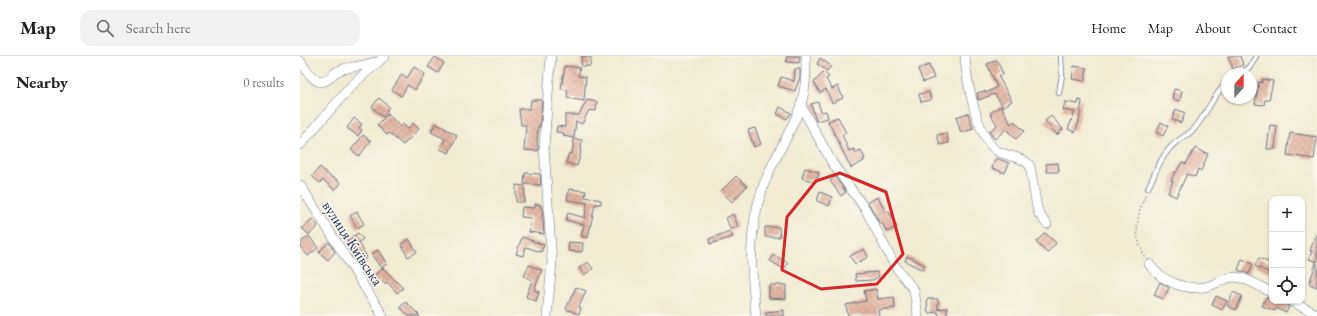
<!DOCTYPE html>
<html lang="en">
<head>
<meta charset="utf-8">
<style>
  :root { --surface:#fff; --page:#f2f2f2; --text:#202124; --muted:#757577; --line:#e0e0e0 }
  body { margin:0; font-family:"EB Garamond",serif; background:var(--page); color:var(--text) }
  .controls { position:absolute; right:12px; bottom:12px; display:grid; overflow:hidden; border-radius:8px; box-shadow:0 1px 3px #0004 }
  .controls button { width:36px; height:36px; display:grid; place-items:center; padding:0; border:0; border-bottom:1px solid var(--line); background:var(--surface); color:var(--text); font:20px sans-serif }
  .compass { position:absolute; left:921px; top:12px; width:36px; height:36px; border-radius:50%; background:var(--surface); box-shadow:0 1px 3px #0004; rotate:21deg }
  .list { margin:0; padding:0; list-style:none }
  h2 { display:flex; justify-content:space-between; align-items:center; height:52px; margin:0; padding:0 16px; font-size:17px }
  h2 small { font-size:13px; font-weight:400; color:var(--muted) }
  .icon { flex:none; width:22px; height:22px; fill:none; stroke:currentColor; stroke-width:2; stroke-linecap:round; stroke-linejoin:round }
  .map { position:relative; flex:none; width:1017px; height:260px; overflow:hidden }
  header { display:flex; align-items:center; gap:24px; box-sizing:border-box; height:56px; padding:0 20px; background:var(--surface); border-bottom:1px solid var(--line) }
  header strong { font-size:19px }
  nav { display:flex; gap:22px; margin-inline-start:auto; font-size:14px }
  .search { width:280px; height:36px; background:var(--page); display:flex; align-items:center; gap:10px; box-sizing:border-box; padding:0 14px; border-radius:12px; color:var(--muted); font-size:15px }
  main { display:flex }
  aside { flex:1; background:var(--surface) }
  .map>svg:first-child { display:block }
  .building { fill:url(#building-cross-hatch) }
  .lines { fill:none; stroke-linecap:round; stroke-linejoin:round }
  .lane-casing { stroke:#667187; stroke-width:6 }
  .street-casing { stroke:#667187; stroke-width:10 }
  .path { stroke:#667187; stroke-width:1.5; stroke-dasharray:1 3; stroke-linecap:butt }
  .lane { stroke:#fff; stroke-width:4.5 }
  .street { stroke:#fff; stroke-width:9 }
  .marked { fill:none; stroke:#d62828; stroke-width:3; stroke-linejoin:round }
  .labels { text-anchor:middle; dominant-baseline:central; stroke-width:3; stroke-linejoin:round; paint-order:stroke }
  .street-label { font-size:15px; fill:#1b2f5e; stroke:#fbf7ec }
</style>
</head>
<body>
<header>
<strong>Map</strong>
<div class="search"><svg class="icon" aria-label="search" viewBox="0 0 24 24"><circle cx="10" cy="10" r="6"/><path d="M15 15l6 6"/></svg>Search here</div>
<nav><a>Home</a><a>Map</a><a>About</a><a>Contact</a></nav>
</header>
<main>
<aside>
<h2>Nearby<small>0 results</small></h2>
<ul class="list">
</ul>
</aside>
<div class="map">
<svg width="1017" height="260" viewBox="0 0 1017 260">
  <defs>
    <pattern id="building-cross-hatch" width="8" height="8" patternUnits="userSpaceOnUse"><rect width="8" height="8" fill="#e3b2a0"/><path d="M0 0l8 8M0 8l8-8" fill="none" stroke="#c2998c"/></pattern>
  </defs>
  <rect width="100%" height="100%" fill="#fbf7ec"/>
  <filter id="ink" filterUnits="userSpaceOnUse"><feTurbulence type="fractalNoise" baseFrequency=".025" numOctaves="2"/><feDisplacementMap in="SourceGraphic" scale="8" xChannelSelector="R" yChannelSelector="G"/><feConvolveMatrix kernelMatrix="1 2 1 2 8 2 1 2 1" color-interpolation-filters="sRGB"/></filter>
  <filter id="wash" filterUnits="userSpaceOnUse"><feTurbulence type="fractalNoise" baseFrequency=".012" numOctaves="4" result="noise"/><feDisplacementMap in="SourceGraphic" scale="16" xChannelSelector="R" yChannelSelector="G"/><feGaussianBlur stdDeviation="0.9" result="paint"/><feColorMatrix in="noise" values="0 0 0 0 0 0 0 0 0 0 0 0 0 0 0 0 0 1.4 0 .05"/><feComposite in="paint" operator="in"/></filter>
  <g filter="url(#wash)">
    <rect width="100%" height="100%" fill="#f1ebd3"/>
    <g id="blocks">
      <g class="building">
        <polygon points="282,0 291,1 290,10 281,10"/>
        <polygon points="487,0 500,0 499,7 486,6"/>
        <polygon points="928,0 940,0 943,9 933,13"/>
        <polygon points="135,1 144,7 138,17 128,11"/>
        <polygon points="520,2 531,10 527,15 517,8"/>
        <polygon points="697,4 703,18 698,20 712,45 703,51 695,38 678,44 677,37 685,35 686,37 697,31 687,8"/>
        <polygon points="629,9 634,22 623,26 618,13"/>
        <polygon points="265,10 280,12 278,20 286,21 284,45 267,42 268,34 261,33"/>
        <polygon points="774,10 787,12 785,25 772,23"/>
        <polygon points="114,11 125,18 115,34 108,29 101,40 92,34 102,18 107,22"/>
        <polygon points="495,13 500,13 500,21 495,35 478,30 481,21 494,25"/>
        <polygon points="524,16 529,21 526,23 532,33 538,30 543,42 532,47 526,33 520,37 514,26"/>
        <polygon points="962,23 973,25 969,44 965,44 964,49 955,48 959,26 962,27"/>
        <polygon points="874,33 882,35 880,45 872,43"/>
        <polygon points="629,36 631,44 621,46 619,38"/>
        <polygon points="79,42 89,51 86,54 88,55 83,61 72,51"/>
        <polygon points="231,44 242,44 240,71 238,70 237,89 238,89 238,95 224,94 226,69 221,69 219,53 230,53"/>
        <polygon points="287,44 297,46 296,55 289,54 282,68 276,65 274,82 263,80 264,77 256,76 257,70 265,71 265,59 279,59"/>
        <polygon points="779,44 782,45 779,66 775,76 768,73 775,56 763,54 765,46 778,48"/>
        <polygon points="518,46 521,56 526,55 528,62 516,65 511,48"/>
        <polygon points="701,50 711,68 714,65 724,75 716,83 706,73 695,83 689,76 697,69 690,57"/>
        <polygon points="480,51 491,57 487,63 477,58"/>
        <polygon points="876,53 885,57 881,67 872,63"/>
        <polygon points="668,57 673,73 661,77 656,61"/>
        <polygon points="88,58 100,71 103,68 108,73 113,67 119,73 103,89 89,77 87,79 77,69"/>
        <polygon points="751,60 763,73 757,79 745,65"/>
        <polygon points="538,61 546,77 542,79 549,95 554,93 556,97 561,94 565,103 563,103 564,105 551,112 528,65"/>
        <polygon points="54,62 62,68 59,72 62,74 58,80 47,72"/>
        <polygon points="861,66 868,70 863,80 856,76"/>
        <polygon points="135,67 157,79 149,97 140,93 145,83 131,76"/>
        <polygon points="970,69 977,70 975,93 967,93"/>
        <polygon points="455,72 461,88 454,91 448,74"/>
        <polygon points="646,77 649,87 640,89 637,79"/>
        <polygon points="990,77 1017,81 1014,103 987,99"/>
        <polygon points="63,79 71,85 59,100 51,94"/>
        <polygon points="274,83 282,84 280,100 277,110 266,107 269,97 272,98"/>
        <polygon points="895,92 908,98 901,115 898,113 895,121 887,118 876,141 868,137 873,125 871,125 875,116 876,117 882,106 886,108"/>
        <polygon points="696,102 709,107 705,117 692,112"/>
        <polygon points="758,107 759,116 747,116 746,108"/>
        <polygon points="20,111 32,122 33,121 41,127 35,134 23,124 20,127 12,120"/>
        <polygon points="505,112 519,116 516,126 502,122"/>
        <polygon points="225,117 240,118 241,129 224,128"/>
        <polygon points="436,120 447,130 432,146 421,135"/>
        <polygon points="535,121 546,136 541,140 530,125"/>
        <polygon points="216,129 225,130 224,146 216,146"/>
        <polygon points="269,133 286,135 285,141 301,144 301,148 295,148 288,182 281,180 284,169 266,164 268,157 285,162 287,147 267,144"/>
        <polygon points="520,136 532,141 529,150 517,145"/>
        <polygon points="578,141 586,157 589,155 597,171 587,176 582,167 580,168 568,146"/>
        <polygon points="235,148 241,149 241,152 242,152 244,178 229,176 231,162 221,161 222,151 235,152"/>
        <polygon points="57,156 64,168 57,172 50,160"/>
        <polygon points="433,158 438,170 431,174 426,162"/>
        <polygon points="12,163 18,170 9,179 2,172"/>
        <polygon points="465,171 479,171 480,181 465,181"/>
        <polygon points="430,175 433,181 410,188 409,183"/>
        <polygon points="58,177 63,183 59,186 67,202 57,207 51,199 56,196 47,185"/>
        <polygon points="745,177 756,187 747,197 736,186"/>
        <polygon points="1016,178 1017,178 1017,206 1009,203 1012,195 1010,195"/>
        <polygon points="9,180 18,192 8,200 0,190 0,187"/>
        <polygon points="222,181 244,189 241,196 226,191 223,200 216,198"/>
        <polygon points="109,183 117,196 108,201 101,188"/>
        <polygon points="29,186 35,196 28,204 19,196"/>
        <polygon points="269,186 283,187 282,196 268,195"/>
        <polygon points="564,193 568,201 555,208 550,200"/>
        <polygon points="78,194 87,208 81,212 71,198"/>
        <polygon points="474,199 488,207 484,213 470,205"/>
        <polygon points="607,200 625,209 623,214 605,205"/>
        <polygon points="959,202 972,208 972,218 955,210"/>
        <polygon points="942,203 953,208 949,218 938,214"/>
        <polygon points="288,206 293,213 284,219 279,212"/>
        <polygon points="1016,207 1017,207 1017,231 1009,228"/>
        <polygon points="229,209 242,214 234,234 239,236 236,245 226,241 232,224 224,220"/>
        <polygon points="83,212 103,232 97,237 87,226 85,228 80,223 72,229 68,224"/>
        <polygon points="577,216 579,221 572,224 556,225 555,218"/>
        <polygon points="860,226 869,232 863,243 854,239"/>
        <polygon points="469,229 486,229 486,243 469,242"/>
        <polygon points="276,231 286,235 279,251 281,252 279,258 266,253"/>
        <polygon points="576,233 578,243 594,241 595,252 578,254 579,260 548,260 546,249 566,245 564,235"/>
        <polygon points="933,236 942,240 936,254 927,250"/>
        <polygon points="916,240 927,245 922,254 912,249"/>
        <polygon points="966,241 972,243 972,245 984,247 989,251 986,257 976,252 975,255 962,250"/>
        <polygon points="627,243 638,243 638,254 638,253 647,252 647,260 639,260 638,256 628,257"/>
        <polygon points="106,246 120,260 109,260 100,251"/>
        <polygon points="484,254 484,260 466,260 466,256"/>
      </g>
    </g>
  </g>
  <g filter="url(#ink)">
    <use href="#blocks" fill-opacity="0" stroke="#667187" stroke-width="1"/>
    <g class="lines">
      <g class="lane-casing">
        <g id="lane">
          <polyline points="940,18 950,11 956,0"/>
          <polyline points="759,37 762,19 761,0"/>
          <path d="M 848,132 C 855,118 861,100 873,89 C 880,82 889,79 895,72 C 907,57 913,40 927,26"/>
        </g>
      </g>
      <g class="street-casing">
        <g id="street">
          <path d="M 665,0 C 666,23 677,82 697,95 C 708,101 723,100 730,110 L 737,152 L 739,158 L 747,168"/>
          <path d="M 0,5 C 5,12 15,30 25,25 C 30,23 33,17 38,15 C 47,10 63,11 74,6"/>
          <polyline points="501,50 533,108 566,154 595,210 614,234 618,260"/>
          <polyline points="0,89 52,29 85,0"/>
          <polyline points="0,129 83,260"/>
          <path d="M 849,208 C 862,226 887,236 909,230 C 917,227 926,221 935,221 C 947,222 961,231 972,237"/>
          <polyline points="990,245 1017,258"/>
          <polyline points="247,260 252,206 244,91 251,0"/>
          <path d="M 456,260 C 451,213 447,177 463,131 C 473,103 490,79 500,51 C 506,35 506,17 506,0"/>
        </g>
      </g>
      <path class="path" d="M 845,201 C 832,178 837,160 846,137"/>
      <use href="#lane" class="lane"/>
      <use href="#street" class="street"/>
    </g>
  </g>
  <path class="marked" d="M 540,117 L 586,136 L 603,198 L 577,228 L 521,233 L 482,214 L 487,161 L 516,125 Z"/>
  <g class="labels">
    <g class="street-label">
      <text transform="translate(53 187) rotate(57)">вулиця Київська</text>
    </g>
  </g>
</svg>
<div class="controls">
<button>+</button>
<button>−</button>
<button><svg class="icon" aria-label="locate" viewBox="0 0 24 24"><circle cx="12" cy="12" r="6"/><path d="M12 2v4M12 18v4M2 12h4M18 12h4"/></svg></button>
</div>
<svg class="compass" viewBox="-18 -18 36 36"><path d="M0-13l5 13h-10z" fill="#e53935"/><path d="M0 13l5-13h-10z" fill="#757577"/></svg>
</div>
</main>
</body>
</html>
